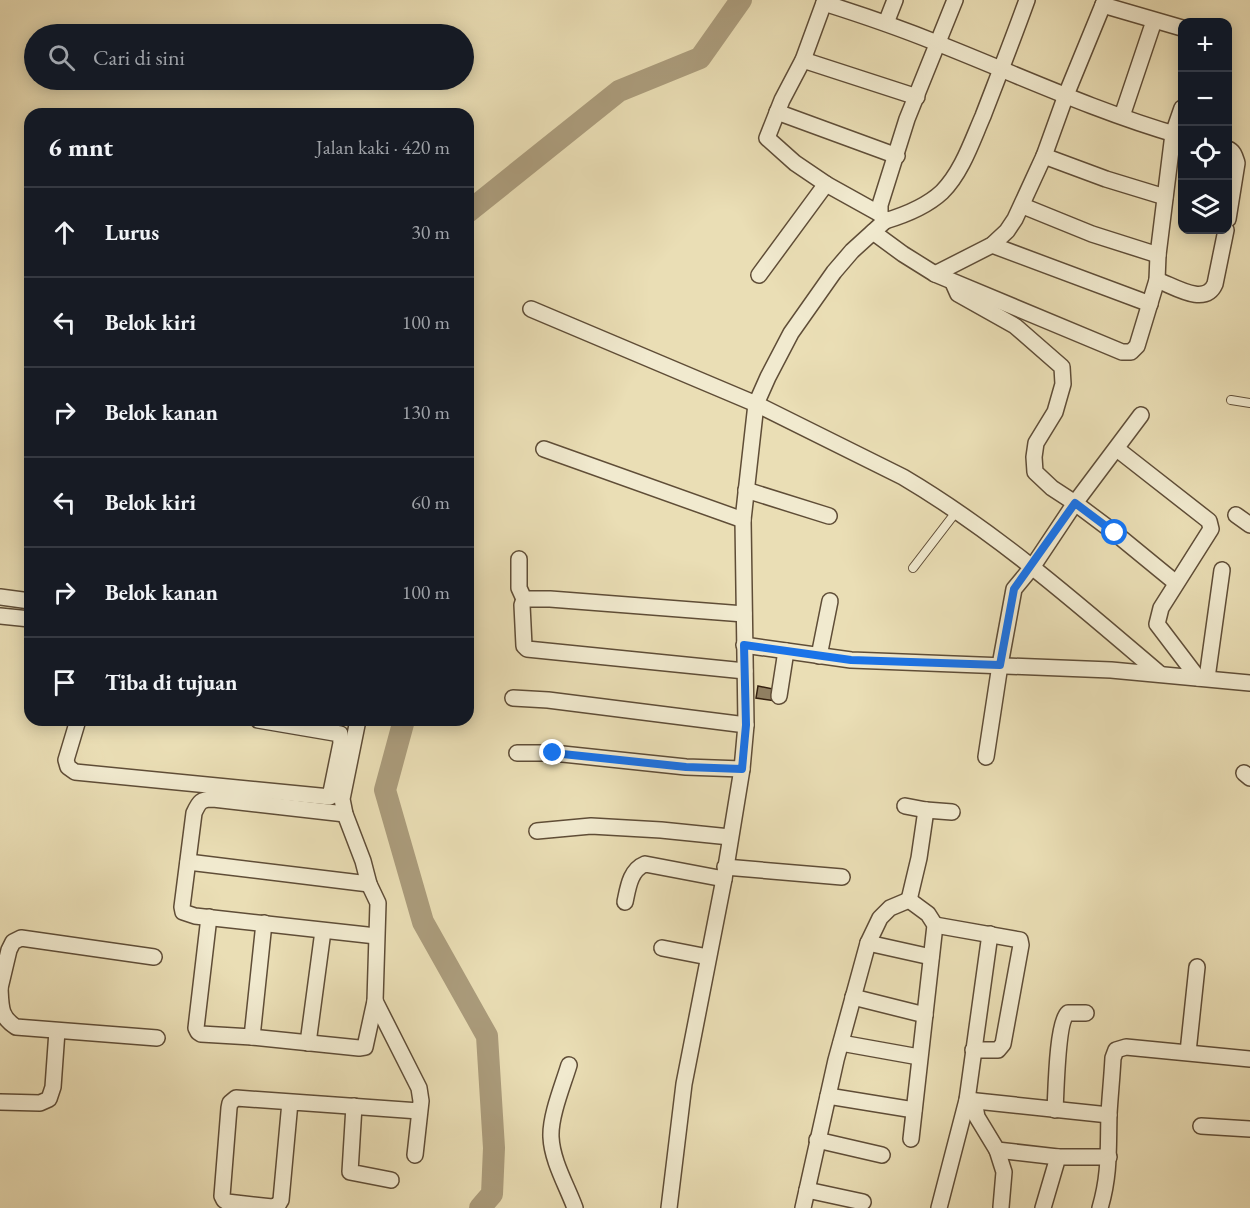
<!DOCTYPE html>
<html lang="id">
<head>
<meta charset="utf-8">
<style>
  :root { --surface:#171b24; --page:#242831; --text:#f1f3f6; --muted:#9ea1a6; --line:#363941 }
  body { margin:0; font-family:"EB Garamond",serif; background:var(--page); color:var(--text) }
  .controls { position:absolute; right:18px; top:18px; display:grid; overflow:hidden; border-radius:12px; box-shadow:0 3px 15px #0003 }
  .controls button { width:54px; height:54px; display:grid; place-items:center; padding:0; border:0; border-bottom:2px solid var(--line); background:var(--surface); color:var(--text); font:30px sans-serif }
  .stop { position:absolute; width:18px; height:18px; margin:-14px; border:4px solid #1a73e8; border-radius:50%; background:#fff }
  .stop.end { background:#1a73e8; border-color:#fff; box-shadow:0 2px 6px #0008 }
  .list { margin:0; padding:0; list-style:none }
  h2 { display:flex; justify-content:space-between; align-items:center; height:78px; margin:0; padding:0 24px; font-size:26px }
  h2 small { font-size:20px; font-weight:400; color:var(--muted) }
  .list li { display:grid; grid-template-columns:39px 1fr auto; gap:18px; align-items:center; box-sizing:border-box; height:90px; padding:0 24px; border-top:2px solid var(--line) }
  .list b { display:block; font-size:22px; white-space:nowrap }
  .list em { font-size:20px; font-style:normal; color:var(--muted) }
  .icon { flex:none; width:33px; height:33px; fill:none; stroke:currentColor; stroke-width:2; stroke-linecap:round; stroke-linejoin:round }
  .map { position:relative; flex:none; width:1250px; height:1208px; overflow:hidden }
  .search { position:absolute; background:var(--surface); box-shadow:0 3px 15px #0003; left:24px; top:24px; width:450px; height:66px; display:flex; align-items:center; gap:15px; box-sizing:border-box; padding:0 21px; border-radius:33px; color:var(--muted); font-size:22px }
  .panel { position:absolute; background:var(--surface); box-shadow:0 3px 15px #0003; left:24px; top:108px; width:450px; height:618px; border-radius:18px }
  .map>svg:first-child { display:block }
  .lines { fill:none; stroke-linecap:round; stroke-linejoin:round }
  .river { stroke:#ab9c7c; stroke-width:22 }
  .building { fill:#918164; stroke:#311d0d; stroke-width:1.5 }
  .service-casing { stroke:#5f4d37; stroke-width:10 }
  .minor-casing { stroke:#5f4d37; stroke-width:18 }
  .service { stroke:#f1eacf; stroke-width:8 }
  .minor { stroke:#f1eacf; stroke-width:15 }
  .route { stroke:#1a73e8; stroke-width:8 }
</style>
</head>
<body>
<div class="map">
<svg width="1250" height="1208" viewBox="0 0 1250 1208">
  <rect width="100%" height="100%" fill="#eadeb5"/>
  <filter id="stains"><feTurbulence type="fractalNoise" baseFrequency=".00333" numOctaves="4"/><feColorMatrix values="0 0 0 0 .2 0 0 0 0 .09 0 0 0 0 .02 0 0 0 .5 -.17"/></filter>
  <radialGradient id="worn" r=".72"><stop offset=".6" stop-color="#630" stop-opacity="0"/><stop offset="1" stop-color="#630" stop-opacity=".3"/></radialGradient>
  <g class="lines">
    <g class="river">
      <polyline points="468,212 619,91 700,58 741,0"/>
      <polyline points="404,720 385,790 423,922 487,1036 494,1148 492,1194 480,1208"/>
    </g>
  </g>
  <polygon class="building" points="758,686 778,690 776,701 756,698"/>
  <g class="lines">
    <g class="service-casing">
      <g id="service">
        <polyline points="1231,400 1250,403"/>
        <polyline points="913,568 956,512"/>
      </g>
    </g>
    <g class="minor-casing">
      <g id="minor">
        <polyline points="825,0 803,60 782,100 767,138 795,163 826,184"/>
        <path d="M 824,3 C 862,15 900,28 937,43 C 1018,75 1097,112 1181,136"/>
        <polyline points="1103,5 1182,28"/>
        <polyline points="886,23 895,0"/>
        <polyline points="803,60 917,97"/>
        <polyline points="777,112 897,156"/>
        <polyline points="1122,116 1154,21"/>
        <path d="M 1228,149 C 1234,151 1235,157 1237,163 L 1228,219"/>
        <polyline points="1044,156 1106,179 1165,197"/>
        <polyline points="1023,206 1092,234 1158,255"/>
        <path d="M 885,221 C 905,215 927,206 942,192 C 962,172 972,141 983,116 C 998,77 1013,39 1027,0"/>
        <polyline points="873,232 903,254 935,274 1122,352 1131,352 1137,346 1157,280 1158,255 1173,134 1182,108"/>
        <polyline points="992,245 1150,304"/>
        <polyline points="935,274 992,245 1007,231 1015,219 1044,156 1066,95 1105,0"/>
        <polyline points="759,275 826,184 880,214"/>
        <path d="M 1157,280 C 1174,286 1205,307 1215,284 L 1226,230"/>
        <polyline points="954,285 958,294 1015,326 1062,367 1063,384 1055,412 1036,443 1034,457 1035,472 1052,488 1075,503 1115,533 1176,583"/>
        <path d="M 531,309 L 756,404 L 903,477 C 996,532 1078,604 1160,674"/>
        <polyline points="544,449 743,520"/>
        <polyline points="1117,449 1209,521 1211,529 1161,608 1157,624 1198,678"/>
        <polyline points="746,490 829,516"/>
        <polyline points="1236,515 1250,525"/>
        <polyline points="519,559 519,588 524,599 550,599 744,614"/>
        <polyline points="0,597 30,601"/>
        <polyline points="524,599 522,605 524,646 527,649 745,671"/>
        <polyline points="0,616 30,619"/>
        <polyline points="744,645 851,660 1111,670 1250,683"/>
        <polyline points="819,656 830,601"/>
        <polyline points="1207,678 1222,570"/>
        <polyline points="779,696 786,651"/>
        <polyline points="513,698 548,700 746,725"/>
        <polyline points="78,720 66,760 68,767 75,772 330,797 341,743 340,734 258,720"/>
        <polyline points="517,753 553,753 686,767 742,769"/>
        <polyline points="986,757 1000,665 1014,589 1033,566 1075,503 1141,415"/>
        <polyline points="1244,773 1250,778"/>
        <polyline points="905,806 926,810 952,812"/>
        <path d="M 345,814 L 213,799 C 201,799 199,802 194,813 L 182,907 L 183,912 L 195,916 L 376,936"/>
        <polyline points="537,831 591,826 661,830 730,837"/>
        <polyline points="188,862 369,884"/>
        <polyline points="725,867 842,877"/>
        <polyline points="909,900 919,858 926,810"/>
        <path d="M 625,902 C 628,888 630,870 645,864 L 724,879"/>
        <polyline points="209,917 196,1028 198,1032 201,1034 252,1037 359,1048 365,1047 375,1001 378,903 369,884 363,861 345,814 342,799 358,720"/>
        <polyline points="935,925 1020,940 1021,945 1003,1044 998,1050 973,1050"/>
        <polyline points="868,943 931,957"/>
        <polyline points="662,948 708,957"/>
        <polyline points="0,988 9,950 13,942 21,938 154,957"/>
        <path d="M 0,988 C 1,1007 0,1017 16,1027 L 157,1038"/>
        <polyline points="853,997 925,1015"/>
        <polyline points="375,1001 419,1088 421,1101 415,1155"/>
        <polyline points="252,1037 264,923"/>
        <polyline points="308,1043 323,931"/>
        <polyline points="841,1043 919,1057"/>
        <polyline points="1188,1052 1197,967"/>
        <path d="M 569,1065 C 563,1085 550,1116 551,1137 C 552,1161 567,1186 575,1208"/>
        <polyline points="828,1096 914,1110"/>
        <polyline points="967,1100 1109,1115"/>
        <polyline points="974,1101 977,1117 997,1150 1058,1157"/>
        <polyline points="0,1102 40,1103 49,1099 53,1087 57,1031"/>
        <polyline points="290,1102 281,1200 278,1205 272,1207 227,1202 224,1200 222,1196 229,1108 230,1103 236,1098 419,1111"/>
        <polyline points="354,1106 350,1172 391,1180"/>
        <path d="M 1055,1110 C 1056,1094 1057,1021 1068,1013 L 1086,1013"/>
        <polyline points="1201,1126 1250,1129"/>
        <polyline points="817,1140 882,1155"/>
        <polyline points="997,1150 1004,1172 1001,1207"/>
        <polyline points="807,1190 863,1202"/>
        <polyline points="669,1208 684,1084 724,879 742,769 746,725 743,520 756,404 768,377 791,333 834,272 852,251 885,221 880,214 880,205 907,119 955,0"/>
        <polyline points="803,1208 836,1060 868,943 880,918 890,908 909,900 928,914 935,925 911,1139"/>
        <polyline points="939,1208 967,1100 990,934"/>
        <polyline points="1043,1208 1058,1157 1109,1157"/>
        <path d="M 1100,1208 C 1110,1174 1108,1149 1109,1114 C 1110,1096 1112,1077 1113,1058 L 1116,1050 L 1126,1047 L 1250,1059"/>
      </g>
    </g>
    <use href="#service" class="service"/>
    <use href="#minor" class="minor"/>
  </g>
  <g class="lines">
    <polyline class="route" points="553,753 686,767 742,769 746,725 744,645 851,660 1000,665 1014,589 1075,503 1115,533"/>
  </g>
  <rect width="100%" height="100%" filter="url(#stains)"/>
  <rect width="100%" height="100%" fill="url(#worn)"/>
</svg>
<div class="controls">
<button>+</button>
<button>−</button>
<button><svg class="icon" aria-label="locate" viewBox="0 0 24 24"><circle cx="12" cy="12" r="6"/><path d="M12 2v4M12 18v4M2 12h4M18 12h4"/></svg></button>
<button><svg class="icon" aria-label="layers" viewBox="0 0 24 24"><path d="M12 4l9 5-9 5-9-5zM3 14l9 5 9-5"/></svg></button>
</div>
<div class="stop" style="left:1115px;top:533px"></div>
<div class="stop end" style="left:553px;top:753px"></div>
<div class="search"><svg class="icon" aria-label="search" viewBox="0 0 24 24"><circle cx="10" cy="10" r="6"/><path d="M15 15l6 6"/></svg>Cari di sini</div>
<section class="panel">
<h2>6 mnt<small>Jalan kaki · 420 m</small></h2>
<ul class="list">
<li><svg class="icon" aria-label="ahead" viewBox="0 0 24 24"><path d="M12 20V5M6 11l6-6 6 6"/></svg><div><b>Lurus</b></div><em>30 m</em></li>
<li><svg class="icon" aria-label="left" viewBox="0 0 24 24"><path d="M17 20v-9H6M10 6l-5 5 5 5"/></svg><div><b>Belok kiri</b></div><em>100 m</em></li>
<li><svg class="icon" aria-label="right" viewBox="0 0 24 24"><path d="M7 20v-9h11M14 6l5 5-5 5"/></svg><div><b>Belok kanan</b></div><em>130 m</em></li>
<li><svg class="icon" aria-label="left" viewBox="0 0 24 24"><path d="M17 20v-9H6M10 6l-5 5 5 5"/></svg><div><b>Belok kiri</b></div><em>60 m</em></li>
<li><svg class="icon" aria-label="right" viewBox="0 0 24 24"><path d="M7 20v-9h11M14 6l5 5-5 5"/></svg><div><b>Belok kanan</b></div><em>100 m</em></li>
<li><svg class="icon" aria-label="arrive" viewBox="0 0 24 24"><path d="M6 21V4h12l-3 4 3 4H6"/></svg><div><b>Tiba di tujuan</b></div></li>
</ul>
</section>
</div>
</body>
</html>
